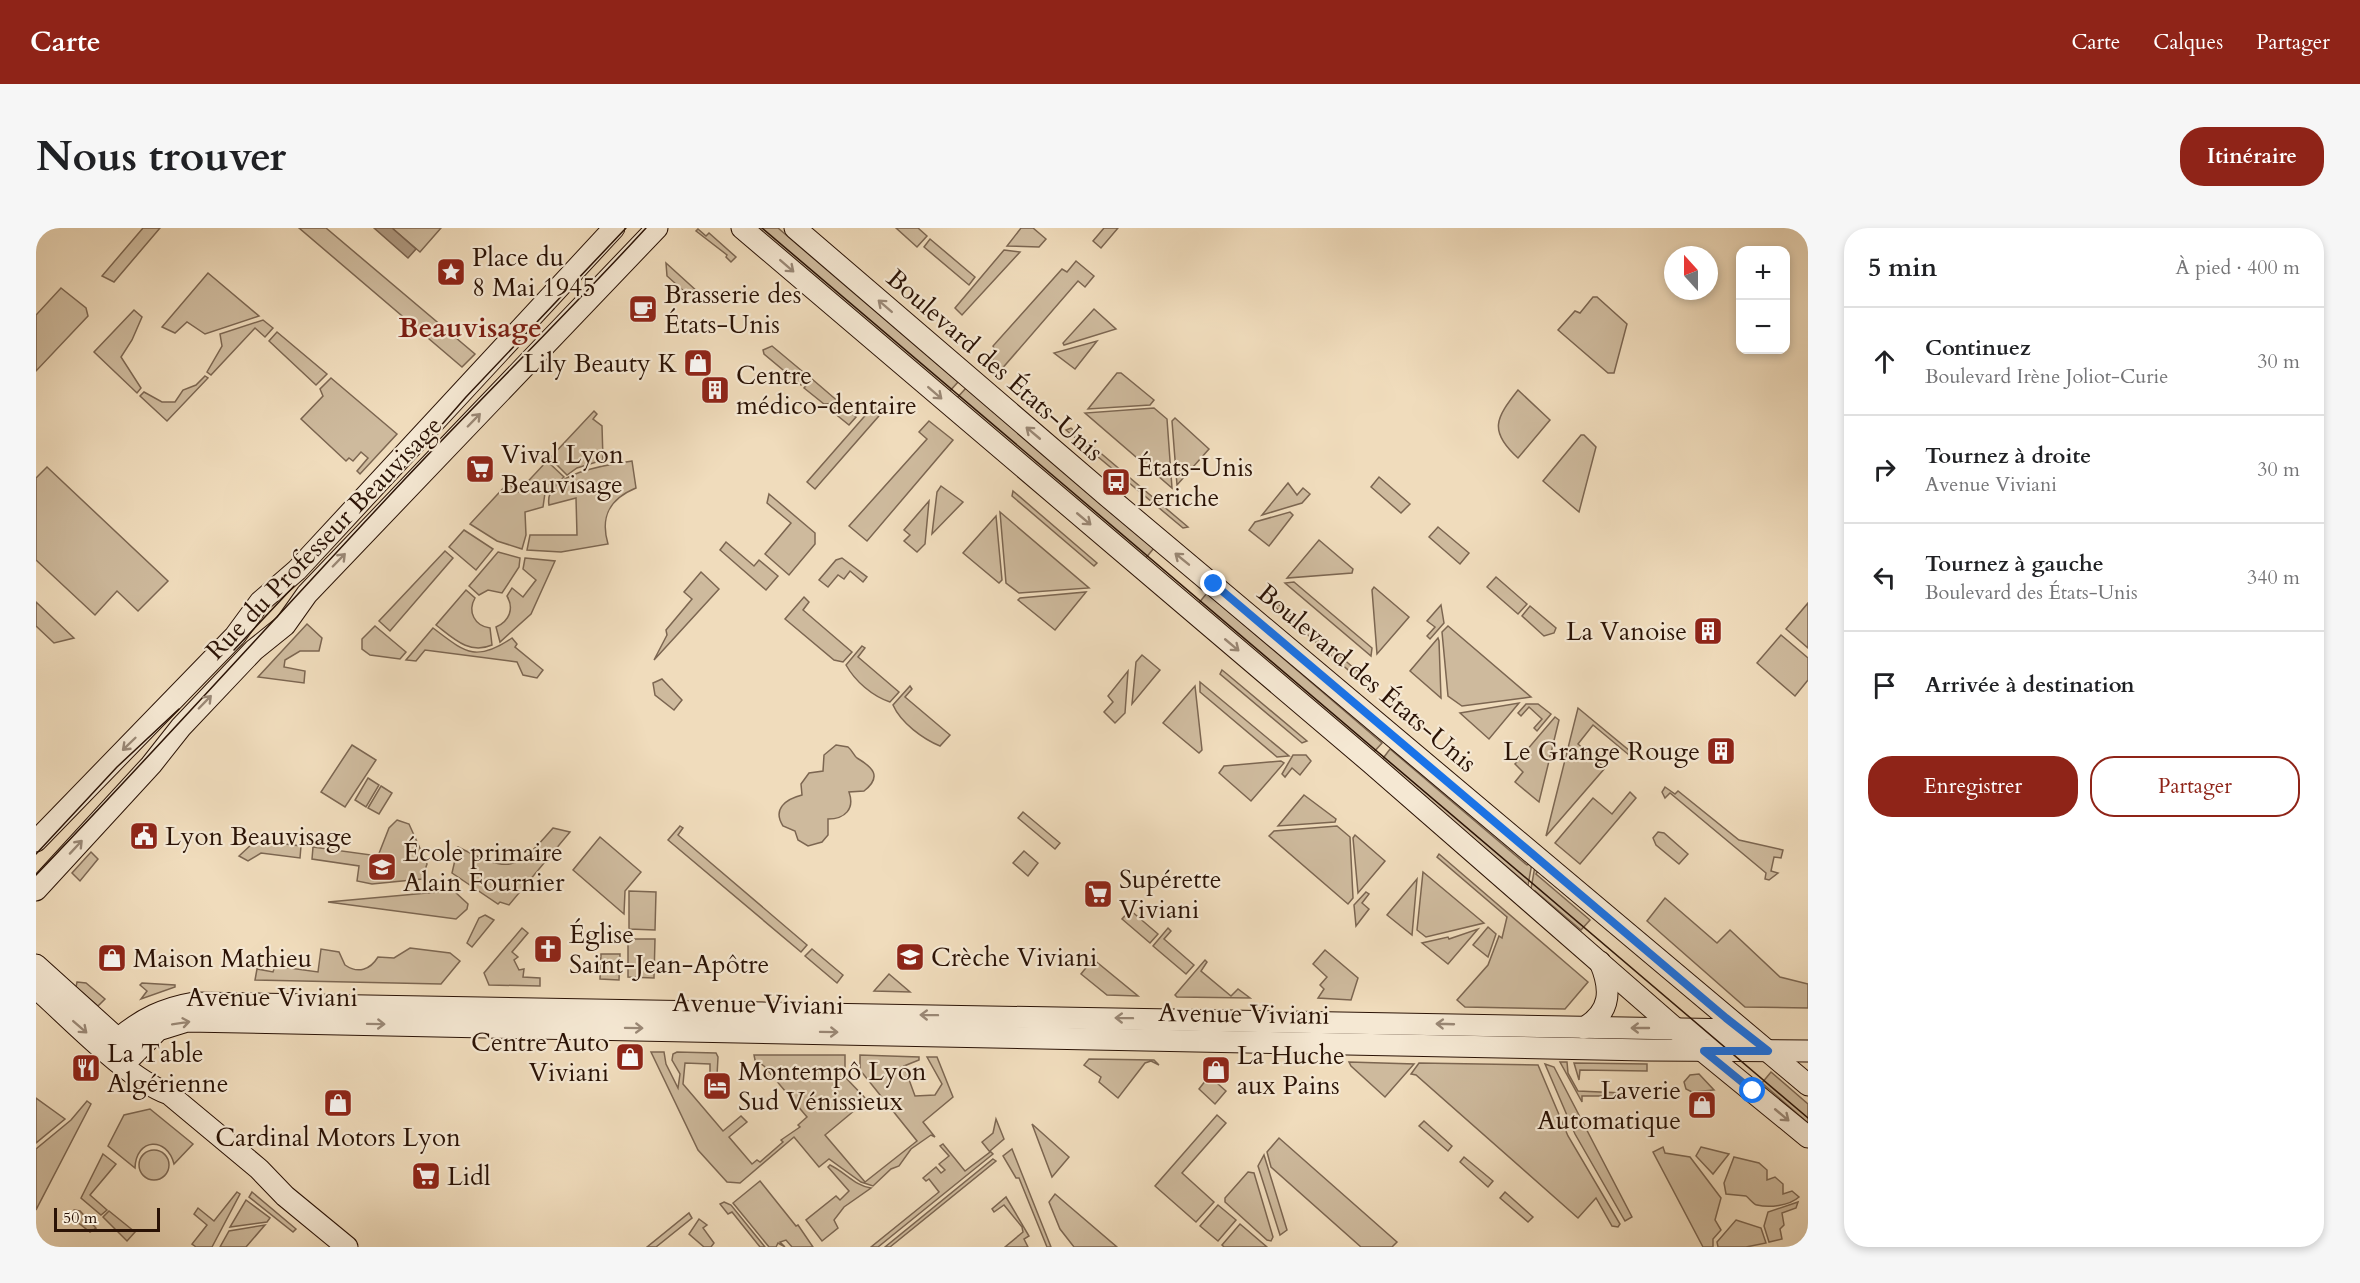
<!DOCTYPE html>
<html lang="fr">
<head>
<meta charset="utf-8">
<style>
  :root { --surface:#fff; --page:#f6f6f6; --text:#202124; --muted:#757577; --line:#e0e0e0; --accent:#8f2418 }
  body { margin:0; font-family:Cardo,serif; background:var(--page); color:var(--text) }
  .controls { position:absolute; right:18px; top:18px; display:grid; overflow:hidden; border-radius:12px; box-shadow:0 3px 9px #0003 }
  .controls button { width:54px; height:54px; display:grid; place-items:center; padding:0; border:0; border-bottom:2px solid var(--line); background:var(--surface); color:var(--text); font:30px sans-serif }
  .compass { position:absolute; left:1628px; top:18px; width:54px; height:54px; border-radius:50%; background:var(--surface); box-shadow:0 3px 9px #0003; rotate:339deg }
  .scale { position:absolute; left:18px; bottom:15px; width:106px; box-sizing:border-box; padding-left:6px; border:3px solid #2a1205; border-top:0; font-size:16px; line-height:21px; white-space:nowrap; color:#2a1205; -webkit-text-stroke:4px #f5e8d3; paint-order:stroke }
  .stop { position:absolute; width:18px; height:18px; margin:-14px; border:4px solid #1a73e8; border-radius:50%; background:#fff }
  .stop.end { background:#1a73e8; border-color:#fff; box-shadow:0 2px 6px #0008 }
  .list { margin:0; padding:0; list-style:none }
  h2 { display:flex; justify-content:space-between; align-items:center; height:78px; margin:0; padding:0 24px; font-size:26px }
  h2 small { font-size:20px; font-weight:400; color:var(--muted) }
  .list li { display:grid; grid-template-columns:39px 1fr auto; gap:18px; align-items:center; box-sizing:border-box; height:108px; padding:0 24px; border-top:2px solid var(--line) }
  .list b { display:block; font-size:22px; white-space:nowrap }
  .list p { margin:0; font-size:20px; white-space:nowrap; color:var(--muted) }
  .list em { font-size:20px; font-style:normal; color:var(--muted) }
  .actions { display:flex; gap:12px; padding:18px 24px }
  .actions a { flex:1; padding:14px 0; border:2px solid var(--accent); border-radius:24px; text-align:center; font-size:21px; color:var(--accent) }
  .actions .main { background:var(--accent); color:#fff }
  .icon { flex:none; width:33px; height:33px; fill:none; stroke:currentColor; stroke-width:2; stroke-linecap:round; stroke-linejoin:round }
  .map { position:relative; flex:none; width:1772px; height:1019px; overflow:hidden; border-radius:24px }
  header { display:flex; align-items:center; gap:36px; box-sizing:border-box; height:84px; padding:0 30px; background:var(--accent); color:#fff }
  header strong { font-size:28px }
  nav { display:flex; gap:33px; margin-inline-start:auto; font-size:21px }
  .intro { display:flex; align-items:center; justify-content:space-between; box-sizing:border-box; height:144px; padding:0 36px }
  h1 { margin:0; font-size:42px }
  .button { padding:15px 27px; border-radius:24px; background:var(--accent); color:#fff; font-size:21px; font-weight:700 }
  main { display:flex; gap:36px; padding:0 36px }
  aside { flex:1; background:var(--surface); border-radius:24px; box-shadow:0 3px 9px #0003 }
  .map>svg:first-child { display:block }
  .green { fill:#ceba9d; stroke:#7c6651; stroke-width:1.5 }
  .water { fill:#ad977e; stroke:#79624e; stroke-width:1.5 }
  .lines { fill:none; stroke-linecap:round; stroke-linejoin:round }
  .secondary-casing { stroke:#2a1205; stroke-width:23 }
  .secondary { stroke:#f5e8d3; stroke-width:21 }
  .tram { stroke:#2a1205; stroke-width:1.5 }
  .oneway { stroke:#9a8876 }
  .route { stroke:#1a73e8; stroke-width:8 }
  .labels { text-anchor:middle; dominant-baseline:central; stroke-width:4.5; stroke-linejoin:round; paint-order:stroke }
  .poi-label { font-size:26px; fill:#2a1205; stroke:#f5e8d3; text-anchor:start }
  .street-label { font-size:26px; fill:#2a1205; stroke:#f5e8d3 }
  .quarter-label { font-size:28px; font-weight:bold; fill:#7a1f14; stroke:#f5e8d3 }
</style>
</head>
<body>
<header>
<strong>Carte</strong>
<nav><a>Carte</a><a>Calques</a><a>Partager</a></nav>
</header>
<div class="intro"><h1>Nous trouver</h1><a class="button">Itinéraire</a></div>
<main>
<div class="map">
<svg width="1772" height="1019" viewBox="0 0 1772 1019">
  <rect width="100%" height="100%" fill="#f0dcbc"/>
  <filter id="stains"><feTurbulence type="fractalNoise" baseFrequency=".00333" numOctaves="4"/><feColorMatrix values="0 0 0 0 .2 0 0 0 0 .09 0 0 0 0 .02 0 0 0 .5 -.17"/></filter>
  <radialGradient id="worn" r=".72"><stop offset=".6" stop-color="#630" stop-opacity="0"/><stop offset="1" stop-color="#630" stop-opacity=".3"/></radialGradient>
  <g class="green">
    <polygon points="107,0 124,0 78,54 66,48"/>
    <polygon points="263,0 290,0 439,126 426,139"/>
    <polygon points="356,0 405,0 384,24"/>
    <polygon points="720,0 742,0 922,154 913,164"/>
    <polygon points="860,0 882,0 891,8 881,19"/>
    <polygon points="985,0 997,0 1010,11 1003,19 971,18"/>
    <polygon points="1068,0 1082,0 1065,20 1057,13"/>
    <polygon points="662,1 670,8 673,5 700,29 695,34 690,29 691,27 660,3"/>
    <polygon points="894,11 939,49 933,57 888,19"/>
    <polygon points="968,22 984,24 926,87 919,80"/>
    <polygon points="1040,33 1058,48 1049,59 1042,53 964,143 954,135 961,125 957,118 1026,41 1031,44"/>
    <polygon points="630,35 663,65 650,65 631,48"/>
    <polygon points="172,45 223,88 169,106 151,94 139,105 126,99"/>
    <polygon points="25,60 50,80 52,88 0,143 0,87"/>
    <polygon points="1557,69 1561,69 1591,96 1578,145 1572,145 1522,102 1539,83 1544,85"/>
    <polygon points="1058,81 1080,101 1028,117 1027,115"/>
    <polygon points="98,82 106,89 96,112 85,129 105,160 101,165 58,124"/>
    <polygon points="227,92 237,100 229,109 219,100 175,147 171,144 186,118 184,106"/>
    <polygon points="241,104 291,146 280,157 233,113"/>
    <polygon points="1061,113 1039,141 1018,125"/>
    <polygon points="736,118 772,148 765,157 728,126 727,122"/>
    <polygon points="1081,145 1085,145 1118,172 1114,177 1052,181"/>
    <polygon points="169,148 172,150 131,193 104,168 108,164 126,174 139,174 147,162 160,157"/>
    <polygon points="295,150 361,206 324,246 321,243 332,230 325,224 317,233 313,230 310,233 265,191 287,168 284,161"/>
    <polygon points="776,151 804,175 788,176 768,160"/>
    <polygon points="930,160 1118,320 1109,331 920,171"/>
    <path d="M 1482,162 L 1514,192 L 1482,230 C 1452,203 1460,190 1482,162 Z"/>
    <polygon points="841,174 849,181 779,261 771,254"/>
    <polygon points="792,180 808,180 820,189 813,197"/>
    <polygon points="1118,180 1131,191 1136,260 1049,185"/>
    <polygon points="558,183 561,186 557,191 566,198 567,232 541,240 531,247 514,230"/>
    <polygon points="1139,190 1173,221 1141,257 1136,193"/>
    <polygon points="893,193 917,212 831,313 813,298 891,211 883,204"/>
    <polygon points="1035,200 1152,299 1147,300 1030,202"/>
    <polygon points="1545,207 1548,207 1560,219 1543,284 1507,253"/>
    <polygon points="511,233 528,249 509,265 507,279 489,284 490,307 486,321 461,313 434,296 472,255 482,264"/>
    <path d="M 596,233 L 600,260 C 573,271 564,289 572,316 L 525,324 L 491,322 L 494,307 L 541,307 L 540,270 L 513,277 C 507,245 575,236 596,233 Z"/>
    <polygon points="11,239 132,353 102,383 81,363 59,387 0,332 0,250"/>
    <polygon points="1343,249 1374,276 1365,285 1335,259"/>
    <polygon points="1252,255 1261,267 1267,260 1274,266 1266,275 1226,287"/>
    <polygon points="905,258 927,274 896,306 901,264"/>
    <polygon points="977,263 1061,335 1058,338 976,268"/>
    <polygon points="733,266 779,305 779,316 753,347 729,326 755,295 731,275"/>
    <polygon points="893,273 889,316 881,324 868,313 874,307 868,302"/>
    <polygon points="964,284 1053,360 983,365 970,355"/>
    <polygon points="1254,284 1257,287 1233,318 1213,302 1219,294"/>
    <polygon points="960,288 966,352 963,355 927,325"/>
    <polygon points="1402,299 1433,325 1424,336 1393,309"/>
    <polygon points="428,302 457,321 440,342 413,319"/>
    <polygon points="1283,312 1317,341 1316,345 1251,350"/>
    <polygon points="690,314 718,338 723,332 742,348 730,362 684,322"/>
    <polygon points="409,323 417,330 354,403 343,393"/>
    <polygon points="462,324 484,330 483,339 466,365 452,362 443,367 433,358"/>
    <path d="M 489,330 L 519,333 L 495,386 L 464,414 L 460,399 C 474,393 478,380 471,368 L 476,360 L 487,369 L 500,352 L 487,341 Z"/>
    <polygon points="806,330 831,349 827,354 814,343 808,351 802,347 792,359 783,352 800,332"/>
    <polygon points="665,344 683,361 618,432 631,407 630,402 656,371 648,364"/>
    <polygon points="1460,349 1491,376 1482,386 1451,359"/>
    <polygon points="1258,354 1336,420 1335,428 1249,355"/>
    <polygon points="1338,359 1373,389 1341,426 1336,362"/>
    <path d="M 430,362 L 439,370 C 431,384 439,398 454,400 L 456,417 C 433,427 417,410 400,397 Z"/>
    <polygon points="1050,364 1019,402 982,372 984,370"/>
    <polygon points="1171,365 1346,515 1337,525 1162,376"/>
    <polygon points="768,369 773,374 767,382 816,424 807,434 798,432 749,391"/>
    <polygon points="0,374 38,410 18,415 0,398"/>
    <polygon points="1241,375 1325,446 1325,453 1237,377"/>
    <polygon points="1772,375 1772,420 1750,401"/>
    <polygon points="1405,377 1408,395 1394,411 1391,408 1399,399 1391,393"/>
    <polygon points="1494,378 1520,400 1518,405 1508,408 1486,388"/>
    <polygon points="271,396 286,410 283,423 264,423 249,432 248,439 269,443 268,455 222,449"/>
    <polygon points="339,398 370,424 364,431 334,427 326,421 326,411"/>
    <polygon points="1412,398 1495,469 1426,478 1412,468 1406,404"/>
    <path d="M 397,400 C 429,424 439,435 476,410 L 481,416 L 479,419 L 507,442 L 501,450 L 487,447 L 481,434 L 389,422 L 380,433 L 370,432 Z"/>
    <polygon points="1745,407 1772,430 1772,452 1759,468 1721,435"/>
    <polygon points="1402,410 1403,413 1405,470 1374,443"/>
    <path d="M 826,418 L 829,420 L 822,429 L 863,464 L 854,474 C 836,468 819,453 810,437 Z"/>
    <polygon points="1106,427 1124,442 1096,476 1100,434"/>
    <polygon points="1186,442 1191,446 1271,513 1266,515 1184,446"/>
    <polygon points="1092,443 1089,485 1079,495 1068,484 1077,474 1072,468"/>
    <polygon points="626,451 646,472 638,482 619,467 617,455"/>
    <polygon points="1164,454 1253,528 1241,529 1164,464"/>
    <path d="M 874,458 L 876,461 L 869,469 L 914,507 L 904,518 C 887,511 865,495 857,477 Z"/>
    <polygon points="1159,458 1166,522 1163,525 1127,495"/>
    <polygon points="1483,475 1453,511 1424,485"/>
    <polygon points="1490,476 1502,476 1515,486 1501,503 1498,500 1506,491 1493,479 1485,488 1482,485"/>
    <polygon points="1542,480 1595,524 1593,527 1557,497 1542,516 1569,540 1510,608"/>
    <polygon points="1519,489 1523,492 1503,574 1479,554 1487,544 1479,536"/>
    <polygon points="316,517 340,532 309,579 285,564"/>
    <path d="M 800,517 L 812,519 C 816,522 818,528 821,530 C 836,539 847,548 828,563 L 813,564 C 819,581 809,591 792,591 L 792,607 L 786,614 L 772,618 L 762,612 L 759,603 L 747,598 C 736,581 750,571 766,567 L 765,556 L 773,545 L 787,543 L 788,527 Z"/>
    <polygon points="1354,521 1491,637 1496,635 1491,663 1487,659 1490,655 1345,533"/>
    <polygon points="1257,527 1270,527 1275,533 1264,547 1256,540 1249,549 1246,546"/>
    <polygon points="1245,533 1248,535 1215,573 1183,545 1188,538"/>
    <polygon points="332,550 343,557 330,579 319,572"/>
    <polygon points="345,558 356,565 343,586 332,580"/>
    <polygon points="1629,559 1639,566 1642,563 1703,612 1747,622 1745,630 1738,629 1735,643 1742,645 1733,652 1729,651 1730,645 1634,565 1629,570 1626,564"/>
    <polygon points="1594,564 1600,570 1544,636 1519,615 1557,570 1576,586"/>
    <polygon points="1268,567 1300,591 1299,594 1242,598"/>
    <polygon points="987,584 1024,615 1019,621 982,590"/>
    <polygon points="361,592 373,596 391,636 386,651 336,656 321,653 323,638 276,631 277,619 342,628 353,600"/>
    <polygon points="644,598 647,600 642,607 771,717 765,724 632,612"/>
    <polygon points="1301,598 1314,609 1317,670 1312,676 1233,608 1238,603"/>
    <path d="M 517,600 L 534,604 L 473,677 L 464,674 L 462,676 L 416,645 L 422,619 C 474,645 479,644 517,600 Z"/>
    <polygon points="1622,604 1628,605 1652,626 1643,636 1620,617 1617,610"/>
    <polygon points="1319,607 1349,633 1322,665 1317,610"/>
    <polygon points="564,609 605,644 589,663 588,686 537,642"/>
    <polygon points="233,614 265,618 264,630 225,625 212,633 203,628 216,616"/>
    <polygon points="988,623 1002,635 992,648 977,635"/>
    <polygon points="55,624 62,631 44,653 36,645"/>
    <polygon points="1403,626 1552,754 1529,781 1429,779 1421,772 1452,737 1463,708 1466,710 1471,689 1401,629"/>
    <polygon points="1499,638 1503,641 1500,646 1554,692 1545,702 1499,663 1494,666"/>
    <polygon points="1387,644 1448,695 1390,709 1381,702"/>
    <polygon points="1381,651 1376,707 1351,687"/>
    <polygon points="413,663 419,664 432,676 431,681 420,691 292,674"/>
    <polygon points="593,663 620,664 619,702 593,701"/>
    <polygon points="1330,664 1333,666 1326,675 1333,681 1320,698 1318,677"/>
    <polygon points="1629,670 1681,715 1694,702 1744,749 1772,756 1772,780 1709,779 1611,693"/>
    <polygon points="1094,682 1122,706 1114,715 1086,691"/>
    <polygon points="449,687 458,692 436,719 431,715 443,690"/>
    <polygon points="1452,699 1460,706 1452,729 1437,717"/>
    <polygon points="486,700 492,705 476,724 482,729 478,732 483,742 488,741 487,749 504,750 504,758 453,757 448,745"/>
    <polygon points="1132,700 1135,703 1128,711 1158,737 1150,746 1117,718"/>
    <polygon points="1442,701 1412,736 1386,715 1412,709 1413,711"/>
    <polygon points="592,711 619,711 618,750 592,749"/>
    <path d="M 374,720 L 414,725 L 424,733 L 405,756 L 219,752 L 221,741 L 237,744 L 239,738 L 282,744 L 285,721 L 303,724 L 309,737 C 322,746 334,742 342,729 L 358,730 Z"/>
    <polygon points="776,721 807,747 801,755 769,728"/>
    <polygon points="1289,722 1322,750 1315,772 1282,770 1288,761 1284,757 1291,749 1277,736"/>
    <polygon points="565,726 584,726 583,752 564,751"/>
    <polygon points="1057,731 1102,768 1071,767 1045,746"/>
    <polygon points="1169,732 1171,734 1165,743 1195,768 1202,761 1214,770 1141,769 1139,767"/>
    <polygon points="853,746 874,764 838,763"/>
    <polygon points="41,754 50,755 69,771 62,778 40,759"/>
    <polygon points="106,755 139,757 139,759 105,771 111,763 104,757"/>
    <polygon points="615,824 628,824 630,836 642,860 644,846 636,832 637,826 641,824 680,825 682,829 681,848 674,847 674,836 649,835 647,856 687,903 705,888 711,894 693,909 716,936 721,932 724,934 747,914 745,912 764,899 762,897 771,889 728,838 719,832 718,827 809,827 809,849 831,872 789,907 829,954 881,913 824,842 824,827 883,829 883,832 868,838 879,868 899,867 906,856 891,829 901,829 917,869 887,894 899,909 895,907 875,921 863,938 855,941 837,958 825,954 793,931 783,939 758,909 704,955 691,954 662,922"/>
    <polygon points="1053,831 1118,832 1123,837 1115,833 1109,835 1082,870 1063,854 1065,849 1048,837"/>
    <polygon points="1313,834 1378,836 1349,869 1315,838"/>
    <polygon points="1524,834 1531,834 1532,845 1542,863 1587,865 1587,868 1546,868 1546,874"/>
    <polygon points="1383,835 1502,837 1532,908 1584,996 1582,999 1576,998 1560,970 1542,990 1380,847 1375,846"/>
    <polygon points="1538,835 1611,836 1611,843 1544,842 1543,852"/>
    <polygon points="1509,836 1518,839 1596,989 1589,993 1539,906"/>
    <polygon points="1735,844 1772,876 1772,895 1726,855"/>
    <polygon points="1663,846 1678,862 1656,864 1650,861 1648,854 1654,847"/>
    <polygon points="1173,848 1190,863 1179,876 1163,861"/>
    <polygon points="0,870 29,891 0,915"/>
    <polygon points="51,873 55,876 0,982 0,921 35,892"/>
    <path d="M 114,881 L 157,916 L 138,936 C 131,908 100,910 99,940 L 72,918 L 88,887 Z"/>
    <polygon points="1181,887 1190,895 1146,945 1178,974 1160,994 1119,958"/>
    <polygon points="960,891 968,911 954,923 957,926 842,1019 835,1019 903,964 893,951 890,953 887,950 900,939 905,945 909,942 903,936 913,928 904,918 907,916 929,943 954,924 946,914 957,905"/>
    <polygon points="1388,893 1416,918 1412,923 1383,898"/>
    <polygon points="996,896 1033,929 1016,949"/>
    <polygon points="1243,910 1361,1014 1356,1019 1325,1019 1235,939 1231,924"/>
    <polygon points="1627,919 1629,925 1654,929 1685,970 1679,992 1685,1002 1677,1011 1677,1019 1667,1019 1617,924"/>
    <polygon points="1665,919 1693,926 1677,946 1660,928"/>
    <polygon points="976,921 1015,1019 1011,1019 983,950 980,950 967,928"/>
    <circle cx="118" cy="937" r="15"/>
    <polygon points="67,926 80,936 54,967 71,982 65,987 45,970"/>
    <polygon points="1228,927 1251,1002 1244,1007 1222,938"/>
    <polygon points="1428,929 1457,953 1452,959 1424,934"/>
    <path d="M 1698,929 L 1723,935 L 1731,942 L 1731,952 L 1739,949 L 1747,956 L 1747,966 L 1756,963 L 1763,969 C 1753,978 1733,980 1721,977 C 1718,977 1713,970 1710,968 L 1690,966 L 1688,955 Z"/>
    <polygon points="957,931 960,933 854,1019 849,1019"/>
    <path d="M 794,937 C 809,944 819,958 835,960 L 808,979 L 798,992 L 802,1000 L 786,1013 L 770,992 L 800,968 L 804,972 L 813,963 L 792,939 Z"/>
    <polygon points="1212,944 1218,945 1237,1009 1235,1013 1231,1012 1189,974 1189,970"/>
    <polygon points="724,953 760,998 762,997 777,1019 756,1019 750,1012 744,1014 749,1019 742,1015 740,1019 733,1019 697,975"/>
    <polygon points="201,964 204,966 176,1019 160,1019 156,1016 171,997 158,986 162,980 178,993"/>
    <polygon points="216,964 260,1001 257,1004 213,969"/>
    <polygon points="1469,964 1497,989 1492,994 1464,970"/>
    <polygon points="1019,966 1081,1019 1038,1019 1024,1001 1013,974"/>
    <polygon points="970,969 993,1008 988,1011 992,1019 969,1019 987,1004 986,999 968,977 958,984 956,981"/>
    <polygon points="210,972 234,990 231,994 194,999"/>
    <polygon points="688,974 695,977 729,1019 724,1019 696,984 692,986 684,976"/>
    <polygon points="1762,974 1760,980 1746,985 1748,997 1744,1001 1746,1011 1733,1014 1728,998 1732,984"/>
    <polygon points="1182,977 1200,992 1182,1013 1164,998"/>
    <polygon points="38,982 44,983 60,1000 54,1004 35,989"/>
    <polygon points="73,983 99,1004 91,1013 67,989"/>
    <polygon points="653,985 656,990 620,1019 611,1019"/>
    <polygon points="663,991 671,997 667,1000 678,1015 675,1019 668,1019 653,1006"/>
    <polygon points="1700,992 1725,1000 1730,1015 1710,1019 1682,1019 1681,1014"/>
    <polygon points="1204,996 1231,1019 1188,1019 1186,1017"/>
    <polygon points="229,997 210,1019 184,1019 193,1003"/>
  </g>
  <polygon class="water" points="338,0 356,0 380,21 372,30"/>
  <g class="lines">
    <g class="secondary-casing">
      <g id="secondary">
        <polyline points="706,0 1335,535 1640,801 1772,909"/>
        <polyline points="759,0 1070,267 1772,857"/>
        <polyline points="0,613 199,408 224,374 261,342 578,0"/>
        <polyline points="0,662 115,537 145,499 218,422 249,397 271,366 621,0"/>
        <polyline points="0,737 92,820"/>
        <path d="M 0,760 C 36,792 90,850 133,866 L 223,941 L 249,968 L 311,1019"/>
        <path d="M 1548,800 C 1575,784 1576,762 1564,734"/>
        <path d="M 83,810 C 106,791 128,780 158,775 L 1704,802"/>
        <polyline points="87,837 122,802 151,793 1610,822 1772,823"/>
      </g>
    </g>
    <use href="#secondary" class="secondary"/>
    <g class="tram">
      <polyline points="726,0 1772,890"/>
      <polyline points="366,242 430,169 590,0"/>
      <polyline points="198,422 258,358"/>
      <polyline points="0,626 81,539 143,481"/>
      <path d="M 0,647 C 125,517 245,383 368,252 C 448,167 531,86 610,0"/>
    </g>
  </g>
  <defs><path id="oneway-shaft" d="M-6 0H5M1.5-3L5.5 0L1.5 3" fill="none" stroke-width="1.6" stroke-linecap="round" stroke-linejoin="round" transform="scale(1.5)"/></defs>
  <g class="oneway">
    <use href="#oneway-shaft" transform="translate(751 38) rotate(41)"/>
    <use href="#oneway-shaft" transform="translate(849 78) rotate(-139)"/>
    <use href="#oneway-shaft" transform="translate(899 165) rotate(41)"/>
    <use href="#oneway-shaft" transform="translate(438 192) rotate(-46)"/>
    <use href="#oneway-shaft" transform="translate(997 205) rotate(-140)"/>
    <use href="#oneway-shaft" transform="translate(1048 291) rotate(40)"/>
    <use href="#oneway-shaft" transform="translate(1146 331) rotate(-141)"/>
    <use href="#oneway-shaft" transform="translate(303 332) rotate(-46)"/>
    <use href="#oneway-shaft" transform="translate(1196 417) rotate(40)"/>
    <use href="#oneway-shaft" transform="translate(169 474) rotate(-46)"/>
    <use href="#oneway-shaft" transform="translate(93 516) rotate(136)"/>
    <use href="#oneway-shaft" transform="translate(40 619) rotate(-47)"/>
    <use href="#oneway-shaft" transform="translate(893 787) rotate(-179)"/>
    <use href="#oneway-shaft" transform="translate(1088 790) rotate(-179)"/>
    <use href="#oneway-shaft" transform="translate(145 795) rotate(-9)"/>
    <use href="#oneway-shaft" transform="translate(340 796) rotate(1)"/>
    <use href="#oneway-shaft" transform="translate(1409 796) rotate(-178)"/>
    <use href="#oneway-shaft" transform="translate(44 799) rotate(41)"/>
    <use href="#oneway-shaft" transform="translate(598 800) rotate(1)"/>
    <use href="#oneway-shaft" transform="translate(1604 800) rotate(-180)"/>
    <use href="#oneway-shaft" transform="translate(793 804) rotate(1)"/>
    <use href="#oneway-shaft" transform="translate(1746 887) rotate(40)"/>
  </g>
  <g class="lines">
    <polyline class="route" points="1178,356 1690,790 1732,823 1668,823 1717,863"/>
  </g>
  <defs>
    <g id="sight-square" transform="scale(1.5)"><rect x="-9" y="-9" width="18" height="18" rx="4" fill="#8f2418" stroke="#f5e8d3"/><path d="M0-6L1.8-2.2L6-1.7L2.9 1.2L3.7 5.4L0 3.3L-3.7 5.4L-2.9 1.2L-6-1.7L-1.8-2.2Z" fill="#fff"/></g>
    <g id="cafe-square" transform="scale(1.5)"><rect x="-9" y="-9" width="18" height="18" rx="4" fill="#8f2418" stroke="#f5e8d3"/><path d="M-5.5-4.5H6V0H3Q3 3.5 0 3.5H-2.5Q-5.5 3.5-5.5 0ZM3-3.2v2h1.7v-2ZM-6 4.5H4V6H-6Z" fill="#fff"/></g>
    <g id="shop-square" transform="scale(1.5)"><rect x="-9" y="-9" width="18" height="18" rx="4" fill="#8f2418" stroke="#f5e8d3"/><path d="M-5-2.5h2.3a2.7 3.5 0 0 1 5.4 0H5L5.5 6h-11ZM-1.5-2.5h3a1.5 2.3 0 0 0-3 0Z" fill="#fff"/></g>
    <g id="building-square" transform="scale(1.5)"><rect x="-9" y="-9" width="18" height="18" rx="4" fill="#8f2418" stroke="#f5e8d3"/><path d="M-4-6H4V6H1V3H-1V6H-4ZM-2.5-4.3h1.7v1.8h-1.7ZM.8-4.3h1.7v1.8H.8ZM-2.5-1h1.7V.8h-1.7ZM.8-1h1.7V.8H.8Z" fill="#fff"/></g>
    <g id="supermarket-square" transform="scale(1.5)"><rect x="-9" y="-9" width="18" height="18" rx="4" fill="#8f2418" stroke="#f5e8d3"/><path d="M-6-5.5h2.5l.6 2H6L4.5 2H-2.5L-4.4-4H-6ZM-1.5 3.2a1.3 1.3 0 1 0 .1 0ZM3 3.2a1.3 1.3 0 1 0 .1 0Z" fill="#fff"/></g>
    <g id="bus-square" transform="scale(1.5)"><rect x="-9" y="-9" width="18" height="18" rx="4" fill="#8f2418" stroke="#f5e8d3"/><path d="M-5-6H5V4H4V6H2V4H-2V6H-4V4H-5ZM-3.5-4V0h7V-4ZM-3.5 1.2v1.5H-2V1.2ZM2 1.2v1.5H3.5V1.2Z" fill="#fff"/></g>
    <g id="civic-square" transform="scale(1.5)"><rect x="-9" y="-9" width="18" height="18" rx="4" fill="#8f2418" stroke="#f5e8d3"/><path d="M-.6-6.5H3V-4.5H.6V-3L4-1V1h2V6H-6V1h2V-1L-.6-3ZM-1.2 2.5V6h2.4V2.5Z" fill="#fff"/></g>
    <g id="school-square" transform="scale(1.5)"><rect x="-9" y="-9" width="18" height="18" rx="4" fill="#8f2418" stroke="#f5e8d3"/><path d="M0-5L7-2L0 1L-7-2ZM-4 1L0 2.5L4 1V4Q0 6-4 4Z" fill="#fff"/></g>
    <g id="church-square" transform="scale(1.5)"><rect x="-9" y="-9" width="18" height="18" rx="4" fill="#8f2418" stroke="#f5e8d3"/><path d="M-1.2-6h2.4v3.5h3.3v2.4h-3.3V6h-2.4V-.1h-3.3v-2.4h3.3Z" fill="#fff"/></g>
    <g id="restaurant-square" transform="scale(1.5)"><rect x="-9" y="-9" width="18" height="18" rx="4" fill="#8f2418" stroke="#f5e8d3"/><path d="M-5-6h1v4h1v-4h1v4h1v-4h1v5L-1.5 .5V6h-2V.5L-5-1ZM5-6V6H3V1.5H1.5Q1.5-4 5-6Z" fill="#fff"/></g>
    <g id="hotel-square" transform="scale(1.5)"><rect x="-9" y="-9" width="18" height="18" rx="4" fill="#8f2418" stroke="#f5e8d3"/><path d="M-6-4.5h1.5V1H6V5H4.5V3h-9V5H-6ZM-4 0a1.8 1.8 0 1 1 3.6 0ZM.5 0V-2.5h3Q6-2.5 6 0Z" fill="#fff"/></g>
  </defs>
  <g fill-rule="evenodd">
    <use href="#sight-square" x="415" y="44"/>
    <use href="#cafe-square" x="607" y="81"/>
    <use href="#shop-square" x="662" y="135"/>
    <use href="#building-square" x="679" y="162"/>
    <use href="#supermarket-square" x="444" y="241"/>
    <use href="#bus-square" x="1080" y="254"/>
    <use href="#building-square" x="1672" y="403"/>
    <use href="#building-square" x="1685" y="523"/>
    <use href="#civic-square" x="108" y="608"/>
    <use href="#school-square" x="346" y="639"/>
    <use href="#supermarket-square" x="1062" y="666"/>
    <use href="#church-square" x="512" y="721"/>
    <use href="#school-square" x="874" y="729"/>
    <use href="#shop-square" x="76" y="730"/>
    <use href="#shop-square" x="594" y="829"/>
    <use href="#restaurant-square" x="50" y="840"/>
    <use href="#shop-square" x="1180" y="842"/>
    <use href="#hotel-square" x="681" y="858"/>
    <use href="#shop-square" x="302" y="875"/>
    <use href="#shop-square" x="1666" y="877"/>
    <use href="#supermarket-square" x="390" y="948"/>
  </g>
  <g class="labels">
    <g class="poi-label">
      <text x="436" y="29">Place du<tspan x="436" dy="30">8 Mai 1945</tspan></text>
      <text x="628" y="66">Brasserie des<tspan x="628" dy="30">États-Unis</tspan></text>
      <text x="641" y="135" text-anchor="end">Lily Beauty K</text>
      <text x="700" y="147">Centre<tspan x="700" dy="30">médico-dentaire</tspan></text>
      <text x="465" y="226">Vival Lyon<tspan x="465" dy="30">Beauvisage</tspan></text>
      <text x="1101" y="239">États-Unis<tspan x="1101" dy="30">Leriche</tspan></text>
      <text x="1651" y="403" text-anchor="end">La Vanoise</text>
      <text x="1664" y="523" text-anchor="end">Le Grange Rouge</text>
      <text x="129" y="608">Lyon Beauvisage</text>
      <text x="367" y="624">École primaire<tspan x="367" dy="30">Alain Fournier</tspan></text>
      <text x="1083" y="651">Supérette<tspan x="1083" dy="30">Viviani</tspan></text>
      <text x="533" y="706">Église<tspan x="533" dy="30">Saint-Jean-Apôtre</tspan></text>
      <text x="895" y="729">Crèche Viviani</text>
      <text x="97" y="730">Maison Mathieu</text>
      <text x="573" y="814" text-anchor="end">Centre Auto<tspan x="573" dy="30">Viviani</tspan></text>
      <text x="71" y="825">La Table<tspan x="71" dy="30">Algérienne</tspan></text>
      <text x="1201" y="827">La Huche<tspan x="1201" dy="30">aux Pains</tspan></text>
      <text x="702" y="843">Montempô Lyon<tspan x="702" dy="30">Sud Vénissieux</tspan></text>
      <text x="1645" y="862" text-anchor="end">Laverie<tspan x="1645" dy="30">Automatique</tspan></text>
      <text x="302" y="909" text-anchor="middle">Cardinal Motors Lyon</text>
      <text x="411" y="948">Lidl</text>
    </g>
    <g class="street-label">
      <text transform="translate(959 137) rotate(41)">Boulevard des États-Unis</text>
      <text transform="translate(288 310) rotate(-46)">Rue du Professeur Beauvisage</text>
      <text transform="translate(1331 450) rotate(40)">Boulevard des États-Unis</text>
      <text x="236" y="769">Avenue Viviani</text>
      <text transform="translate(722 776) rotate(1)">Avenue Viviani</text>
      <text transform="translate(1208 786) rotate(1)">Avenue Viviani</text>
    </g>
    <g class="quarter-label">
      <text x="434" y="100">Beauvisage</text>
    </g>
  </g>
  <rect width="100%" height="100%" filter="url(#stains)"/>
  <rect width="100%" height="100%" fill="url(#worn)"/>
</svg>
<div class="controls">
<button>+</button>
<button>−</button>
</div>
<svg class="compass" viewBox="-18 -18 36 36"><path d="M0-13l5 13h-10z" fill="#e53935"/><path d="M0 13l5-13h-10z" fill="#757577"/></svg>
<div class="scale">50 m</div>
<div class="stop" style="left:1717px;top:863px"></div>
<div class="stop end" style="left:1178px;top:356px"></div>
</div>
<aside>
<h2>5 min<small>À pied · 400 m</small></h2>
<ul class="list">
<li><svg class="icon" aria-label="ahead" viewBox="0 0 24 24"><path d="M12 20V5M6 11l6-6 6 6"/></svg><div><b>Continuez</b><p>Boulevard Irène Joliot-Curie</p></div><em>30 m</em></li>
<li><svg class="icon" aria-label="right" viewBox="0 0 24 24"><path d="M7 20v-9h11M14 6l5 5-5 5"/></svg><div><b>Tournez à droite</b><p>Avenue Viviani</p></div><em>30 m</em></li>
<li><svg class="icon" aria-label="left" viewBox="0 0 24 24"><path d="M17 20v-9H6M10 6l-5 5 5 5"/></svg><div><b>Tournez à gauche</b><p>Boulevard des États-Unis</p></div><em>340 m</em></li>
<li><svg class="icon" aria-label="arrive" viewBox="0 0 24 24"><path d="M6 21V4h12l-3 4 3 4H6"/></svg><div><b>Arrivée à destination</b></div></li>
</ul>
<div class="actions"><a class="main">Enregistrer</a><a>Partager</a></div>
</aside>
</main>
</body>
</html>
